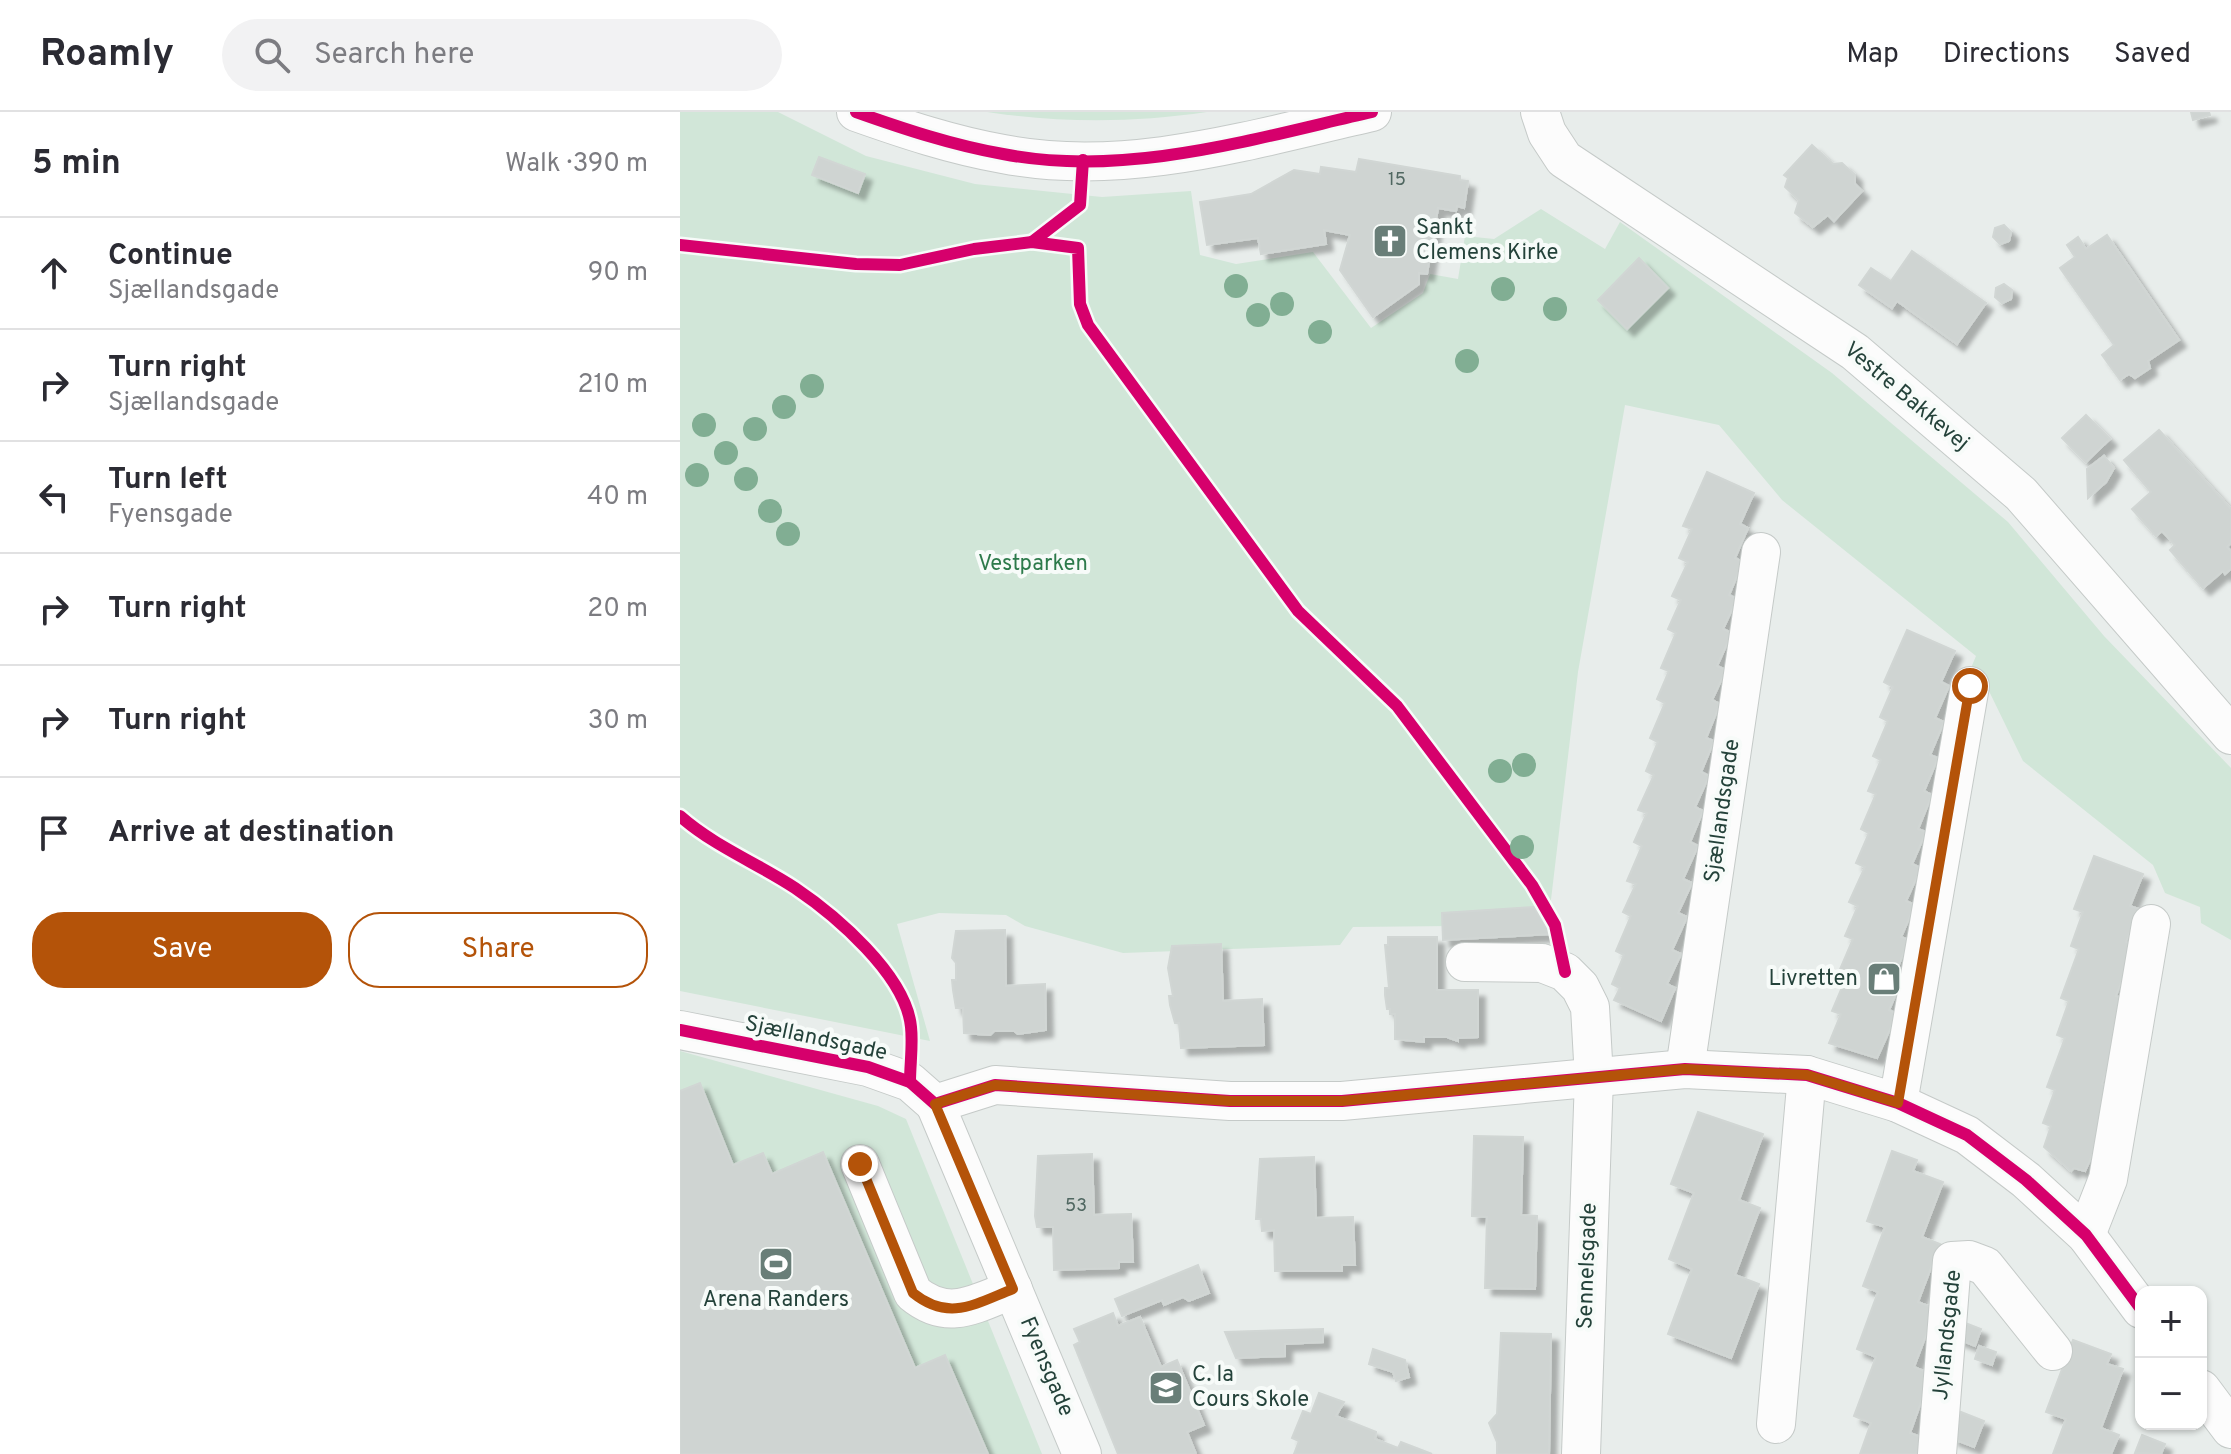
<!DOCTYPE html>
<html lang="en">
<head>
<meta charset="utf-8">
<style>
  :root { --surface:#fff; --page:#f2f2f3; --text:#2b2b33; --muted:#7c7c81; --line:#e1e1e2; --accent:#b45309 }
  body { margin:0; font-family:Overpass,sans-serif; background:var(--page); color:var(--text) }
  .controls { position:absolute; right:24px; bottom:24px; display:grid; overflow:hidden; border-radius:16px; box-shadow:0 2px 6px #0004 }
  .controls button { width:72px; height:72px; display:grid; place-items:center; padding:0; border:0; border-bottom:2px solid var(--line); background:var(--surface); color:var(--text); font:40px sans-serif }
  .stop { position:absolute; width:24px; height:24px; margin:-18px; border:6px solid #b45309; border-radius:50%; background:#fff }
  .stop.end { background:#b45309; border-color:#fff; box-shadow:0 2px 8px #0008 }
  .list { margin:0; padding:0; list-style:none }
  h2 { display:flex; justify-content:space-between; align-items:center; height:104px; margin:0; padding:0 32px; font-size:34px }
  h2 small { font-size:26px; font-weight:400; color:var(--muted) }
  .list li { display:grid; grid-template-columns:52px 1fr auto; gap:24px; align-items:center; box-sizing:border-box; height:112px; padding:0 32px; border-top:2px solid var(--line) }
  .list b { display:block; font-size:30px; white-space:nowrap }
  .list p { margin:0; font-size:26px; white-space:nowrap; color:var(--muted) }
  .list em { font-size:26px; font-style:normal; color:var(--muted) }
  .actions { display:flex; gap:16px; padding:24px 32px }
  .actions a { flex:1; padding:18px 0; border:2px solid var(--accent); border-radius:32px; text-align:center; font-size:28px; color:var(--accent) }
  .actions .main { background:var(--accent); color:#fff }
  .icon { flex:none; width:44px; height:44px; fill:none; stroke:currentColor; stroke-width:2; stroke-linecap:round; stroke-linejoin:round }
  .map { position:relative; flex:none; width:1551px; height:1342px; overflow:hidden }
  header { display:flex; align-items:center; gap:48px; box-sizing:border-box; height:112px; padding:0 40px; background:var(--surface); border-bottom:2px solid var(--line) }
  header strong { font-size:38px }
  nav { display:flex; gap:44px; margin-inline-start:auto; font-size:28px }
  .search { width:560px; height:72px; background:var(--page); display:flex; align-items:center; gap:20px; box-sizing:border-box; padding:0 28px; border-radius:44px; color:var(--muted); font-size:30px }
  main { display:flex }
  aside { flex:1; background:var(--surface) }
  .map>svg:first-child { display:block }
  .green { fill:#d1e6d8 }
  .building { fill:#cfd4d2; stroke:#d1d6d4; stroke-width:2; filter:url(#shadow) }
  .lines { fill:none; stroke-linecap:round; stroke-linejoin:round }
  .minor-casing { stroke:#c5cac8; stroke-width:40 }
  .minor { stroke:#fcfcfc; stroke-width:38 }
  .cycleway-casing { stroke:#f7fbf9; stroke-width:17 }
  .cycleway { stroke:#d6006c; stroke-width:12 }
  .tree { fill:#81ae93 }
  .route { stroke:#b45309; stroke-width:10 }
  .labels { text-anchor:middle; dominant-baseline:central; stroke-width:8; stroke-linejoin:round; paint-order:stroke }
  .number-label { font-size:18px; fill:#506761 }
  .poi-label { font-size:22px; fill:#24423a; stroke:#f7fbf9; text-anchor:start }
  .street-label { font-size:22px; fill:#24423a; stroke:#f7fbf9 }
  .park-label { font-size:22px; fill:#2d7a4b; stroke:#f7fbf9 }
</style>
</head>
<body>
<header>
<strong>Roamly</strong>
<div class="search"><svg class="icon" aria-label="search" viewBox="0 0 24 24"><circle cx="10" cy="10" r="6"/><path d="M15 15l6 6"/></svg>Search here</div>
<nav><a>Map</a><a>Directions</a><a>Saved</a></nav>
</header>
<main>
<aside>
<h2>5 min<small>Walk · 390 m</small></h2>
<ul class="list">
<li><svg class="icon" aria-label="ahead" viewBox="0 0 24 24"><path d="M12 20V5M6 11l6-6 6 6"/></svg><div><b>Continue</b><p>Sjællandsgade</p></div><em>90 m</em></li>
<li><svg class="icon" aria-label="right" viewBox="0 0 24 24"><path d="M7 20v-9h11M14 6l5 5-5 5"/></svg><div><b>Turn right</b><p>Sjællandsgade</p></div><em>210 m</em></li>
<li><svg class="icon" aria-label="left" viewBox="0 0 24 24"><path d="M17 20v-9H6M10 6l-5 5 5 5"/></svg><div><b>Turn left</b><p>Fyensgade</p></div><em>40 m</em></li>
<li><svg class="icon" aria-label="right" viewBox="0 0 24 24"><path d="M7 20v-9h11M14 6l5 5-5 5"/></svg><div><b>Turn right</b></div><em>20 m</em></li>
<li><svg class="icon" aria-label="right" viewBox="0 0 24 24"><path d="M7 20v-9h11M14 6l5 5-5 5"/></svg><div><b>Turn right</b></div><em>30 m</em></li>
<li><svg class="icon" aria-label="arrive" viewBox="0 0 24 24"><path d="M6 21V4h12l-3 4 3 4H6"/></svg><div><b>Arrive at destination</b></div></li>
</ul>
<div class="actions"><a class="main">Save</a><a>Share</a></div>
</aside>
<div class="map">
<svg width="1551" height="1342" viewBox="0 0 1551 1342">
  <defs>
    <filter id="shadow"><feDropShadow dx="7" dy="7" stdDeviation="2" flood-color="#0004"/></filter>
  </defs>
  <rect width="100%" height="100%" fill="#e8edeb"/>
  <g class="green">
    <polygon points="0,0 98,0 186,44 295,72 422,85 511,79 520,143 556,152 633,140 691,216 743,181 750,162 778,167 785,124 814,127 861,97 925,137 940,110 1152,261 1328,410 1424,524 1551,656 1551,828 1521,811 1520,795 1485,781 1473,753 1343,649 1308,577 1291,556 1296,544 1102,388 1039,313 945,293 898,560 868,813 673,815 660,833 443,841 345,814 326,803 259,801 217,812 250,929 0,879"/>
    <path d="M 307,0 L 527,0 C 452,11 382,11 307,0 Z"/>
    <polygon points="0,939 198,994 226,1007 362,1342 0,1342"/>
  </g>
  <g class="building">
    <polygon points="1511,0 1529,0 1530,3 1513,8"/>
    <polygon points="1132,33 1153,52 1162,51 1175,63 1175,72 1182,79 1154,109 1148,103 1133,115 1115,101 1119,88 1105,75 1108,66 1104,63"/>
    <polygon points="139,45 185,62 178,81 132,63"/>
    <polygon points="679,47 780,64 780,68 788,69 784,96 777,94 776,99 758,96 747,162 739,161 739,172 693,205 660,158 670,123 644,118 646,132 581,142 578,126 527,133 520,90 571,82 614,58 640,62 641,55 676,60"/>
    <polygon points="1324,113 1331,120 1329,129 1320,132 1313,125 1315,116"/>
    <polygon points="1427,123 1499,228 1468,249 1470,256 1455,266 1449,262 1440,268 1422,243 1434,233 1380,156 1395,145 1387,133 1398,125 1406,137"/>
    <polygon points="1232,139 1306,191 1277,232 1217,189 1212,196 1179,173 1191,156 1211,169"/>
    <polygon points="959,146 988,176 947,217 918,188"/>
    <polygon points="1324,172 1332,178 1331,187 1322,191 1315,185 1316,176"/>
    <polygon points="1406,303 1430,327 1406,350 1382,326"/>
    <polygon points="1479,318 1551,397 1551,431 1547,435 1551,439 1551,457 1545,462 1543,459 1523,476 1490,438 1495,433 1482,419 1476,424 1452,397 1471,380 1444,348"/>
    <polygon points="1424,344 1434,356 1426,370 1408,386 1407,357"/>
    <polygon points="1027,360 1074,381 1060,412 1068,416 1055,446 1063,450 1049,483 1057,487 1043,517 1052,521 1037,554 1046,558 1032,588 1040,592 1026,626 1034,629 1021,660 1029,664 1015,695 1023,699 1010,730 1018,734 1003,767 1012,771 998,801 1007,805 992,838 1001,842 987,872 995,876 981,909 934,888 940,876 932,872 944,843 936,839 951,804 943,800 956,772 947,769 962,734 954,730 967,701 958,698 974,663 966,659 978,630 970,626 985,591 977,587 989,559 981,556 996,521 988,517 1001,488 992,484 1008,450 999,446 1012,417 1003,414"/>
    <polygon points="1227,518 1275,539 1261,570 1269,574 1255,606 1264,610 1250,643 1258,646 1244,679 1252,683 1238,717 1246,720 1232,752 1241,756 1226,789 1235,793 1221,825 1229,828 1215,862 1223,866 1209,898 1217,902 1197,946 1149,931 1161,902 1152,899 1166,866 1158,862 1173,827 1165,824 1178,794 1169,790 1185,755 1176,751 1189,721 1181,717 1196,682 1188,679 1201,648 1193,644 1208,609 1200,605 1213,575 1204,570"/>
    <polygon points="1414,744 1463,762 1450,794 1459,797 1446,830 1455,833 1436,884 1445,887 1433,919 1441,922 1422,972 1431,975 1427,1011 1405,1059 1394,1056 1391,1059 1364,1035 1371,1014 1363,1011 1375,978 1367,975 1385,926 1377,923 1389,889 1381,886 1399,837 1391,834 1403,800 1394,797"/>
    <polygon points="854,795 871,822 763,828 762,801"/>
    <polygon points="325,818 326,874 365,872 366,918 338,922 334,919 314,919 310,923 284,921 283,896 276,896 273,878 272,868 276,868 276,851 272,846 276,819"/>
    <polygon points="708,825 757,825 757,878 798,878 798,925 778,926 778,929 767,925 744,925 744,930 715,927 715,902 710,902 710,897 707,897 705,883 705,876 709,876 705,833 708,833"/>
    <polygon points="541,832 543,889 582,887 584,933 501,936 499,911 495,911 490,893 489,884 493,884 488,856 492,834"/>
    <polygon points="20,971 53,1053 83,1041 92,1062 143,1040 235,1256 265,1243 308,1342 0,1342 0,979"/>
    <polygon points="1018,1000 1083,1022 1059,1088 1080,1096 1055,1163 1079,1172 1051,1246 988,1222 1012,1157 989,1147 1014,1081 991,1072"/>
    <polygon points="794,1024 843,1025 841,1103 857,1104 855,1177 805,1176 807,1105 792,1104"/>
    <polygon points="1212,1039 1237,1048 1233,1059 1263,1070 1242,1125 1260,1132 1238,1190 1256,1197 1234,1255 1251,1262 1230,1321 1246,1327 1240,1342 1180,1342 1191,1311 1174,1304 1196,1245 1177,1237 1198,1180 1183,1174 1205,1115 1187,1109"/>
    <polygon points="412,1042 414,1103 451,1102 453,1150 439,1150 439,1156 374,1158 373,1115 357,1115 355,1104 358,1044"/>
    <polygon points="634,1045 636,1106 673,1105 675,1153 662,1153 662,1159 595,1159 594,1118 582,1119 581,1107 576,1107 580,1047"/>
    <polygon points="518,1153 529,1181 509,1189 503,1185 484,1193 482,1188 442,1204 435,1187"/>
    <polygon points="433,1201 438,1214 460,1205 481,1255 497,1248 524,1313 507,1320 516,1342 438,1342 394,1233 400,1230 394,1217"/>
    <polygon points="1280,1209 1301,1217 1295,1234 1273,1225"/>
    <polygon points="643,1217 643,1230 605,1232 605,1244 556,1246 545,1220"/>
    <polygon points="821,1221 871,1222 869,1342 817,1342 817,1330 809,1311 817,1302"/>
    <polygon points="1393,1228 1431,1242 1427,1252 1443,1257 1421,1316 1439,1323 1431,1342 1373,1342 1386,1307 1366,1300"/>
    <polygon points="1299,1234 1316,1240 1312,1253 1295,1247"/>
    <polygon points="693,1237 725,1248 729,1265 716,1269 713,1260 689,1252"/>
    <polygon points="639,1281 664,1290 656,1304 696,1320 695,1327 718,1336 721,1330 752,1342 614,1342 619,1329 612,1326 623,1299 631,1302"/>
    <polygon points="1281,1300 1304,1309 1294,1335 1271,1326"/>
    <polygon points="1462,1323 1485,1332 1481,1342 1455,1341"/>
  </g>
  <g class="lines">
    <g class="minor-casing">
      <g id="minor">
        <path d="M 176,0 C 224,17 272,33 323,42 C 446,66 573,27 692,0"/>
        <polyline points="860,0 867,21 884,47 1175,240 1341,382 1551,623"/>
        <polyline points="785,850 862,851 885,860 900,875 910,895 914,966 901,1342"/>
        <polyline points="0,918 188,955 230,970 255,992 315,973 550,989 662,989 1005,957 1127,963 1218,991 1287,1023 1346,1068 1406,1123 1461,1197"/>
        <polyline points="1005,957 1081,440"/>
        <polyline points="1218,991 1290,574"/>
        <polyline points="255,992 402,1342"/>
        <path d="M 180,1052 L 233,1181 C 268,1210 295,1192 333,1177"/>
        <polyline points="1406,1123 1428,1067 1471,812"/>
        <polyline points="1521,1277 1551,1317"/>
        <polyline points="1096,1312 1127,963"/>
        <polyline points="1257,1342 1272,1149 1289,1148 1305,1154 1373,1239"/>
      </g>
    </g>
    <use href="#minor" class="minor"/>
    <g class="cycleway-casing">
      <g id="cycleway">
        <path d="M 176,0 C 224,17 272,33 323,42 C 446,66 573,27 692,0"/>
        <polyline points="352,130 400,93 403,48"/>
        <polyline points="0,133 176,152 220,153 294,137 352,130 398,136 400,192 408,213 618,499 717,594 852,773 875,813 885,860"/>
        <path d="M 0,704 C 34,734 77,751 115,776 C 155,803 226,863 231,915 C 233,933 230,952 230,970"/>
        <polyline points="0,918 188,955 230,970 255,992 315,973 550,989 662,989 1005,957 1127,963 1218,991 1287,1023 1346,1068 1406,1123 1461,1197"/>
      </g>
    </g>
    <use href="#cycleway" class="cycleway"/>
  </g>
  <g class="tree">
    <circle cx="556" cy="174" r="12"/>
    <circle cx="823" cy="177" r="12"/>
    <circle cx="602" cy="192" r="12"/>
    <circle cx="875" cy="197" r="12"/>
    <circle cx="578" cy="203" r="12"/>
    <circle cx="640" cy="220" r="12"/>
    <circle cx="787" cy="249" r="12"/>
    <circle cx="132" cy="274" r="12"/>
    <circle cx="104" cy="295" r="12"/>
    <circle cx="24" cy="313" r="12"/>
    <circle cx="75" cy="317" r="12"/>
    <circle cx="46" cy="341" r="12"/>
    <circle cx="17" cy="363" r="12"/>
    <circle cx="66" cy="367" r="12"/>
    <circle cx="90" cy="399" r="12"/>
    <circle cx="108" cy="422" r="12"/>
    <circle cx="844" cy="653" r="12"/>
    <circle cx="820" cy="659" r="12"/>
    <circle cx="842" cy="735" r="12"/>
  </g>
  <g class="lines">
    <path class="route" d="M 180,1052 L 233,1181 C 269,1210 295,1192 333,1177 L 255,992 L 315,973 L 550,989 L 662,989 L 1005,957 L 1127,963 L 1218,991 L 1290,574"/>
  </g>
  <defs>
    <g id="church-square" transform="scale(1.8)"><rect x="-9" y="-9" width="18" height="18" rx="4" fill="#697e78" stroke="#f7fbf9"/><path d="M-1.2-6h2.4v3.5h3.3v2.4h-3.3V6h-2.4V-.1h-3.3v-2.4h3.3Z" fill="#fff"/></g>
    <g id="shop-square" transform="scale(1.8)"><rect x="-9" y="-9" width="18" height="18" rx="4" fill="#697e78" stroke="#f7fbf9"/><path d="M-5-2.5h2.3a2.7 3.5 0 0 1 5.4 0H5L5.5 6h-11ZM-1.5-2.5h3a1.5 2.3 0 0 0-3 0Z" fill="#fff"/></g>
    <g id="stadium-square" transform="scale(1.8)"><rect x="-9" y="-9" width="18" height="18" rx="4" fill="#697e78" stroke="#f7fbf9"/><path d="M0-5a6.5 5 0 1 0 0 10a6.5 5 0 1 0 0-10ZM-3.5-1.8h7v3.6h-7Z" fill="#fff"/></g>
    <g id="school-square" transform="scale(1.8)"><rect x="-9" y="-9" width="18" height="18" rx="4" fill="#697e78" stroke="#f7fbf9"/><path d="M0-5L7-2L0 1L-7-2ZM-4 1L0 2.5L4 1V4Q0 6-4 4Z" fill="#fff"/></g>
  </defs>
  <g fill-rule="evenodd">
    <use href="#church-square" x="710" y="129"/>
    <use href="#shop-square" x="1204" y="867"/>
    <use href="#stadium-square" x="96" y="1152"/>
    <use href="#school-square" x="486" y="1276"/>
  </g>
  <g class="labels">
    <g class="number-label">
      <text x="717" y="68">15</text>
      <text x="396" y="1094">53</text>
    </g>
    <g class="poi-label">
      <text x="736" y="116">Sankt<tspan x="736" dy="25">Clemens Kirke</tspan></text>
      <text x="1178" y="867" text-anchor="end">Livretten</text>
      <text x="96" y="1188" text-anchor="middle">Arena Randers</text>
      <text x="512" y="1263">C. la<tspan x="512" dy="25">Cours Skole</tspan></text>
    </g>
    <g class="street-label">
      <text transform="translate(1226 285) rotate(40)">Vestre Bakkevej</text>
      <text transform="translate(1043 699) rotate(-82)">Sjællandsgade</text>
      <text transform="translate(136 927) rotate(12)">Sjællandsgade</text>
      <text transform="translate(908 1154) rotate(-88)">Sennelsgade</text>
      <text transform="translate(1268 1223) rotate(-84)">Jyllandsgade</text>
      <text transform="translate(366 1255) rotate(67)">Fyensgade</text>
    </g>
    <g class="park-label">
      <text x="353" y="452">Vestparken</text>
    </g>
  </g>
</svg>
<div class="controls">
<button>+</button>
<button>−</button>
</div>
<div class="stop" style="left:1290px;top:574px"></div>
<div class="stop end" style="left:180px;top:1052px"></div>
</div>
</main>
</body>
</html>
